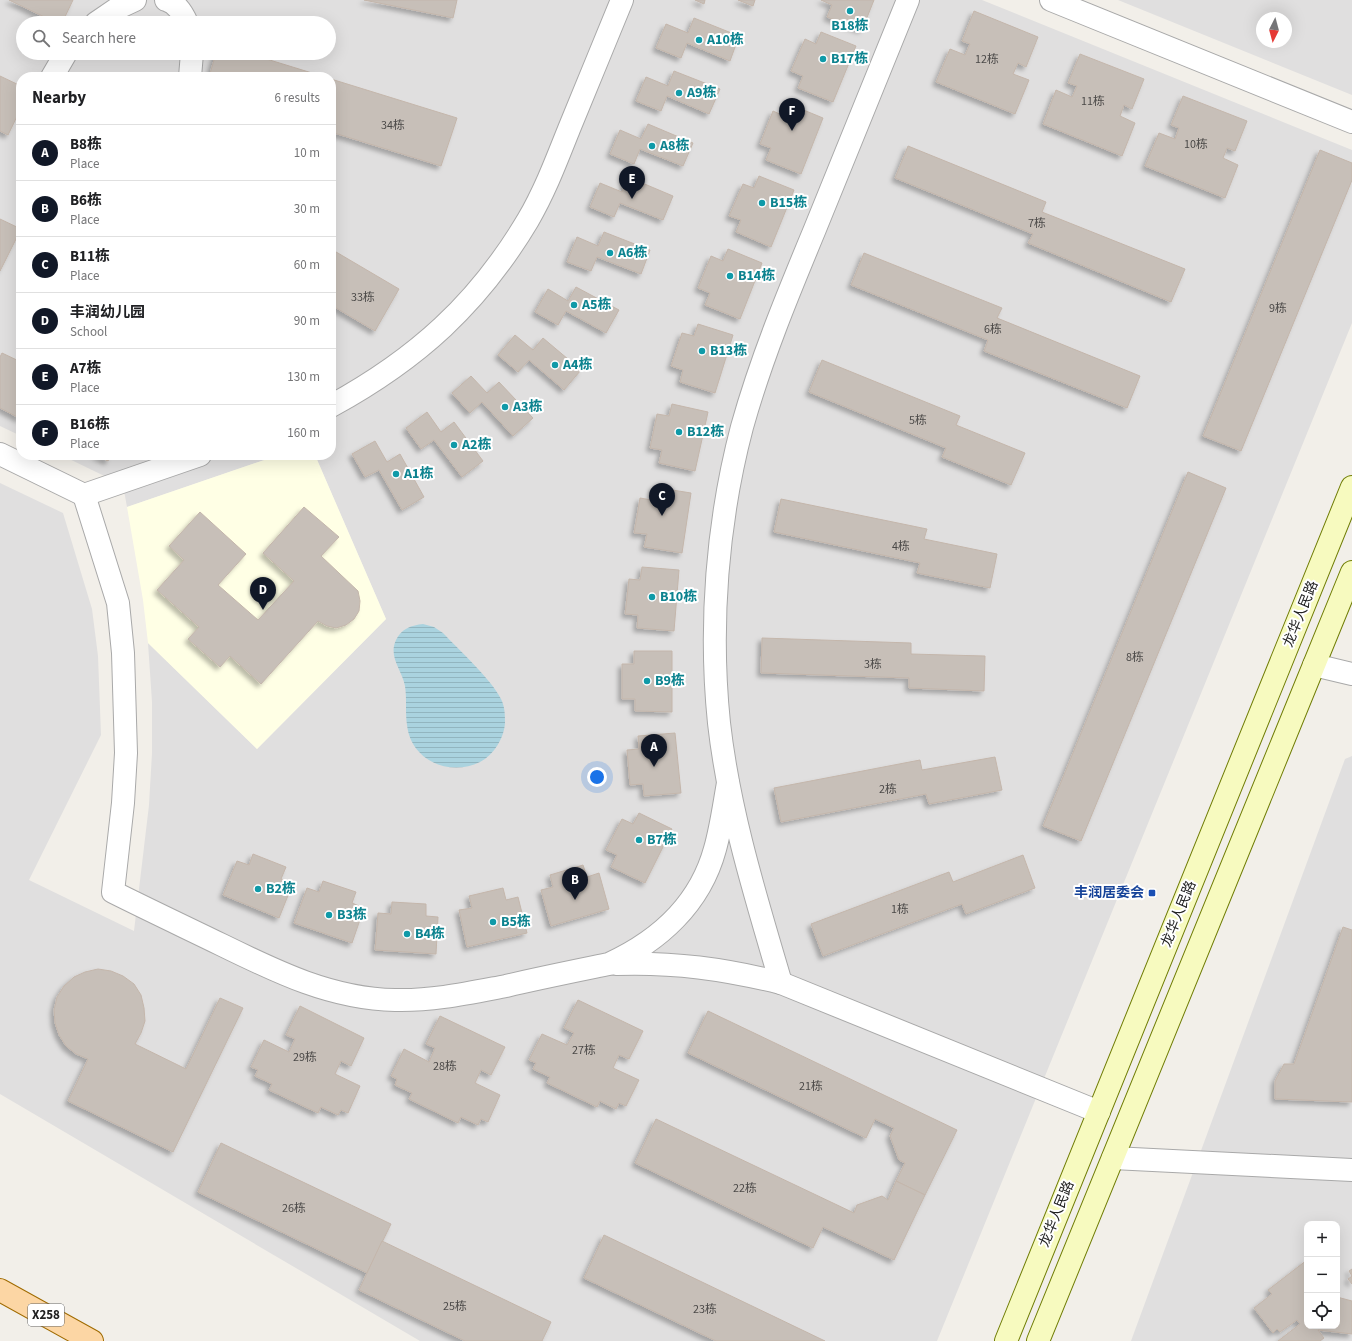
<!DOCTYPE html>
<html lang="en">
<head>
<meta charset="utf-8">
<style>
  :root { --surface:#fff; --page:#f6f6f6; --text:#202124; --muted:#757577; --line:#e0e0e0; --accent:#111827 }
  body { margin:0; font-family:"Source Sans 3","Noto Sans SC",sans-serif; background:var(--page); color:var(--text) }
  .controls { position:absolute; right:12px; bottom:12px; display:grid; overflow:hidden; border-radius:8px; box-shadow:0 4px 16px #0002 }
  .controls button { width:36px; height:36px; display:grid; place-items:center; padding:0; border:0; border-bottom:1px solid var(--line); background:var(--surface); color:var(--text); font:20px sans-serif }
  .compass { position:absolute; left:1256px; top:12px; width:36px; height:36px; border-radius:50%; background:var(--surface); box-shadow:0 4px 16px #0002; rotate:186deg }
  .you { position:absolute; left:597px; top:777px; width:14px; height:14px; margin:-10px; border:3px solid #fff; border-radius:50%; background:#1a73e8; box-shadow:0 0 0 6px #1a73e833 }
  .badge { display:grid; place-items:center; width:26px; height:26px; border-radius:50%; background:var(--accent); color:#fff; font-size:13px; font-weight:700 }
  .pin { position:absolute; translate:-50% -33px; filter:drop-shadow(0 1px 2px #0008) }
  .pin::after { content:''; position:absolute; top:21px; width:14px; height:12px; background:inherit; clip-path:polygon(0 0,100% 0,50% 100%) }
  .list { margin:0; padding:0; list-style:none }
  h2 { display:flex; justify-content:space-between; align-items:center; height:52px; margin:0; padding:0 16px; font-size:17px }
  h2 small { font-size:13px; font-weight:400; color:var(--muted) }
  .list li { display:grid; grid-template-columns:26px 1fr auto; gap:12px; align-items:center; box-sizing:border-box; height:56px; padding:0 16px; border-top:1px solid var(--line) }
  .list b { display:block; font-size:15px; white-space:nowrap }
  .list p { margin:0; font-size:13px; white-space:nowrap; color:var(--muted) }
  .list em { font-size:13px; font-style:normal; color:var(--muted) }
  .icon { flex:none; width:22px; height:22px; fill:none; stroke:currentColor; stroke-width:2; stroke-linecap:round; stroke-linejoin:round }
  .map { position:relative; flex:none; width:1352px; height:1341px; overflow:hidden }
  .search { position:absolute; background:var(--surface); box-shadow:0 4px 16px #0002; left:16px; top:16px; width:320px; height:44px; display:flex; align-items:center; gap:10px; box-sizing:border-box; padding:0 14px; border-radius:22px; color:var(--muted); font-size:15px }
  .panel { position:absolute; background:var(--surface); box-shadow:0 4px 16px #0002; left:16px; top:72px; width:320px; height:388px; border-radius:16px }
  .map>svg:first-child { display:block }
  .residential { fill:#e0dfdf; fill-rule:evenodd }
  .education { fill:#ffffe5 }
  .water { fill:url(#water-rules) }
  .building { fill:#c7bfb8; stroke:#c4b6ab; filter:url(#shadow) }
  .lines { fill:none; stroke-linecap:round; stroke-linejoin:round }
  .street-casing { stroke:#a9a9a9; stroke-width:24 }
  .secondary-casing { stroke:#707d05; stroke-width:24 }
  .primary-casing { stroke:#a06b00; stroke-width:24 }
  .street { stroke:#fff; stroke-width:22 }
  .secondary { stroke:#f7fabf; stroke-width:22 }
  .primary { stroke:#fcd6a4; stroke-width:22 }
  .culture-dot { fill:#0f9aa8; stroke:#fff; stroke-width:1.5 }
  .transit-dot { fill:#1a4fb4; stroke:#fff; stroke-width:1.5 }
  .labels { text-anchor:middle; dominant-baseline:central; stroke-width:4; stroke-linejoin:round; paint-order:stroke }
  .number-label { font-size:12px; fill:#4b4948 }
  .shield { fill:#fff; stroke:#646464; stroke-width:1 }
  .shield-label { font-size:13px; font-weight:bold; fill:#222 }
  .culture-label { font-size:14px; font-weight:bold; fill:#0d838f; stroke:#fff; text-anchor:start }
  .street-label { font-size:14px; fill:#222; stroke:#fff }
  .transit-label { font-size:14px; font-weight:bold; fill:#164399; stroke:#fff; text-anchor:end }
</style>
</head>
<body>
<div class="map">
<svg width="1352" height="1341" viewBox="0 0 1352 1341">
  <defs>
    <pattern id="water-rules" width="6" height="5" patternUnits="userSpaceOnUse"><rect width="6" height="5" fill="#aad3df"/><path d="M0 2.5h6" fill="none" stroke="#92b5bf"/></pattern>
    <filter id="shadow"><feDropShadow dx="-3.5" dy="3.5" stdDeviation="2" flood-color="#0004"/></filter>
  </defs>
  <rect width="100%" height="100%" fill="#f2efe9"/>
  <g class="residential">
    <path d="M 0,0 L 982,0 L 1352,150 L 1352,323 L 937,1341 L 420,1341 L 0,1094 L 0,483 L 63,513 L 92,609 L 98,656 L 101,735 L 29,880 L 134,931 L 149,805 L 152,753 L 152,702 L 148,643 L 257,749 L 386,619 L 315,455 L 331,455 L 331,77 L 21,77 L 21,436 L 0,426 ZM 23,23 L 329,23 L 329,53 L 23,53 Z"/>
    <path d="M 1118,0 L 1352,0 L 1352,95 ZM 1262,18 L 1286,18 L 1286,42 L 1262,42 Z"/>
    <polygon points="61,455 279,455 127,507 123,485"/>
    <path d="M 1352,756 L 1352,1341 L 1131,1341 L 1345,759 ZM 1307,1224 L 1337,1224 L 1337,1326 L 1307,1326 Z"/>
  </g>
  <polygon class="education" points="279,455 315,455 386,619 257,749 148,643 143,600 127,507"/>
  <path class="water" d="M 423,624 L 434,627 L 443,633 C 459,650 492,680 501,699 C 505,707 505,715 505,723 C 504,738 494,755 480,762 C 450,777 411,761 407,725 C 405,712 407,699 405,686 C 402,670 388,657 396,640 C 401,629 412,625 423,624 Z"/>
  <g class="building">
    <polygon points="9,0 73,0 62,23 57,23"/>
    <polygon points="364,0 457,0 453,18"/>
    <polygon points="695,0 705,0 704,4"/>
    <polygon points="738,0 755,0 753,6"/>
    <polygon points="821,0 874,0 862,30 827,17 832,5"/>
    <polygon points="974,11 1038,37 1026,67 1018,63 1013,74 1029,80 1015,114 936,82 950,49 965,55 970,44 962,41"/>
    <polygon points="694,18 739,36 730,61 687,43 681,58 656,48 666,24 688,33"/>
    <polygon points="821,32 856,46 833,102 798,88 803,76 791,71 805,39 816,44"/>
    <polygon points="216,53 247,53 325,77 209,77"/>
    <polygon points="1080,54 1144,79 1132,109 1124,105 1120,116 1135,123 1122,156 1043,124 1056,90 1072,97 1077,86 1068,83"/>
    <polygon points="674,71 720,89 709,114 667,96 661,111 636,101 646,77 668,86"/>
    <polygon points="0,76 21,86 21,108 8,135 0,131"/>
    <polygon points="331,79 457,118 441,166 331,132"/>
    <polygon points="1183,96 1247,121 1235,151 1227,148 1223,158 1238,165 1225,198 1145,166 1159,133 1175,139 1179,128 1171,125"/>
    <polygon points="789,104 823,118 801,174 766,160 771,148 760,144 773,111 784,116"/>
    <polygon points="648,124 693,143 683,166 640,149 634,164 610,154 620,130 641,139"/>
    <polygon points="908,146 1046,202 1042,212 1185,269 1171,302 1028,243 1033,234 895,178"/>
    <polygon points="1320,150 1352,163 1352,180 1241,451 1203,436"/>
    <polygon points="759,176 794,190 771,247 736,232 741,220 729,216 743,184 754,188"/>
    <polygon points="628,177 673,196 663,220 620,203 614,217 590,207 600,183 622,192"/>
    <polygon points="0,219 21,229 0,271"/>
    <polygon points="604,232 650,250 641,274 597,257 591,271 567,262 577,237 598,246"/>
    <polygon points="331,249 399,289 375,331 331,305"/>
    <polygon points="728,249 762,263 740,319 705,305 710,293 698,288 711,256 723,261"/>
    <polygon points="864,253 1002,308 997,318 1140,376 1127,408 984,351 988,340 851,285"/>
    <polygon points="576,287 619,310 606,333 566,311 558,325 535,312 548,289 568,301"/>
    <polygon points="698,324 733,335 715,393 680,382 683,370 671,366 682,333 694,336"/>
    <polygon points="515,335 533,350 543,338 581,370 564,390 529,360 518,372 498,355"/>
    <polygon points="2,353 21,362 21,419 0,408 0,357"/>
    <polygon points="822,360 960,416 956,425 1025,453 1011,485 942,457 946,448 809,392"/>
    <polygon points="471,376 487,393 499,382 533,418 513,436 482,402 470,413 452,393"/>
    <polygon points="672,404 708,412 695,471 659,463 662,450 650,448 657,414 669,416"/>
    <polygon points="427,412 441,432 454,422 483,461 462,477 434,440 421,449 406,428"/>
    <polygon points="375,441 387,462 400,454 424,497 402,510 379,470 365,477 352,454"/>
    <polygon points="95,455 111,455 108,461"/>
    <polygon points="1188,472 1226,488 1081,841 1043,826"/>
    <polygon points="654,487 691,493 682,553 644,547 647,534 634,533 640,498 652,500"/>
    <polygon points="781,499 927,529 924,539 997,554 990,588 917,573 920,563 774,532"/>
    <polygon points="304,507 339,537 321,556 358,591 360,601 359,611 354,619 346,625 336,628 327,626 318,621 261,684 230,656 220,667 188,639 199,627 157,590 184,560 169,546 200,512 246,554 218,585 258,620 294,581 263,553"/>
    <polygon points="642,567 679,570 674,631 637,628 638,615 625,614 629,579 640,580"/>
    <polygon points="762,638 911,643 911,654 985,656 984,691 909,688 909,678 761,673"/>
    <polygon points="634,651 672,651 672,712 635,711 635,699 622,699 622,664 634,664"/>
    <polygon points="675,733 681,793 644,796 643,784 630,785 627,750 639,749 638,736"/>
    <polygon points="995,757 1002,790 929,804 926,794 781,822 774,788 920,760 922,770"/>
    <polygon points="639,813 672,829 645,883 611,867 617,855 606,850 622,819 633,824"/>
    <polygon points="253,854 286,867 281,879 293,883 279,918 223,895 237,861 249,865"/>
    <polygon points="1023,855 1035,888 966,914 962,904 823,956 811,924 949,872 953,882"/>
    <polygon points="583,865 587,877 599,873 609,909 551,926 541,890 553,887 550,875"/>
    <polygon points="323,881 356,892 352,903 364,908 352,943 294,923 307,888 319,892"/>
    <polygon points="503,888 506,900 518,897 527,933 467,947 459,910 472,908 469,896"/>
    <polygon points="392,902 426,904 426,916 438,917 436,954 375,950 378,913 391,914"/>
    <polygon points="1343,927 1352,930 1352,1102 1275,1099 1275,1081 1284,1064 1294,1064"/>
    <polygon points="98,969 111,971 123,976 134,984 141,995 144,1008 145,1021 141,1033 135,1044 186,1069 220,998 243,1008 173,1152 68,1101 88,1059 76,1054 66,1046 59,1035 55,1023 54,1010 57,997 64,986 74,977 85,972"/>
    <polygon points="578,1000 643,1031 629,1059 619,1055 613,1068 639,1080 626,1106 619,1103 616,1109 600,1101 597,1107 547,1083 550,1077 533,1069 536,1063 529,1060 542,1034 567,1045 574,1033 564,1028"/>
    <polygon points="300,1006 364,1038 351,1066 341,1061 335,1074 360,1086 348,1113 341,1110 338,1115 321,1107 318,1113 269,1090 272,1084 255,1076 258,1070 251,1067 264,1040 289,1052 295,1039 286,1035"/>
    <polygon points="708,1011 957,1130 925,1195 896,1181 905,1163 899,1160 890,1136 894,1128 875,1119 866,1138 688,1053"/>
    <polygon points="440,1016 505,1047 491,1075 481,1070 475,1083 500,1095 488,1122 481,1119 478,1125 461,1117 458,1123 409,1099 412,1093 395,1085 397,1079 391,1076 404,1049 429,1062 435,1048 426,1044"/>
    <polygon points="656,1119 854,1213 857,1205 882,1196 888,1200 896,1181 925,1195 894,1260 823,1227 813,1248 635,1163"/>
    <polygon points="221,1143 391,1224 367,1273 198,1192"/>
    <polygon points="604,1235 825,1341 716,1341 584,1278"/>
    <polygon points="382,1241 551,1322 542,1341 465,1341 359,1290"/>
    <polygon points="1307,1260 1307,1326 1337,1326 1337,1297 1352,1301 1352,1334 1318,1330 1324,1338 1320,1341 1278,1341 1300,1324 1297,1320 1280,1332 1277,1329 1273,1333 1254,1308 1272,1294 1268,1290"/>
    <polygon points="1352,1269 1352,1284 1348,1279 1352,1276 1349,1271"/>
  </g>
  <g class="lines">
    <g class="street-casing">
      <g id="street">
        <path d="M 166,0 C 177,3 183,14 187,23"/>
        <polyline points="1051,0 1352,122"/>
        <polyline points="96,23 118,8 135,0"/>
        <polyline points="52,77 66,53"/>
        <polyline points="190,77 192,53"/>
        <path d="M 331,406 C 417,359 478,304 528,220 C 545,191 557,159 569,129 C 587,86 604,43 622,0"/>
        <polyline points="0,454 84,495 200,455"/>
        <path d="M 84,495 L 118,603 L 123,653 L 126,753 L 123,803 L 113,892 C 149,910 185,927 222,945 C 277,972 332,999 395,1000 C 433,1001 469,993 506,986 C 540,978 575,971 609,964 C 659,941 700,904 715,849 C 721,828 724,805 728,783"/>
        <polyline points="1314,665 1352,674"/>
        <path d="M 616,964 C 674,962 724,969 781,983 L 1099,1112"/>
        <path d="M 781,983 C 756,898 729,812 719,723 C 709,626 717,522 742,427 C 761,359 788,294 815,229 C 846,153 877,76 908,0"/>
        <polyline points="1113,1158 1352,1170"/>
      </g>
    </g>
    <g class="secondary-casing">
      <g id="secondary">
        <polyline points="1006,1341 1352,487"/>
        <polyline points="1038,1341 1352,572"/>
      </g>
    </g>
    <g class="primary-casing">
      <polyline id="primary" points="0,1290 92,1341"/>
    </g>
    <use href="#street" class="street"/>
    <use href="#secondary" class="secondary"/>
    <use href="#primary" class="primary"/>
  </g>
  <g class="culture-dot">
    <circle cx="850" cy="11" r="4"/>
    <circle cx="699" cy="40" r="4"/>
    <circle cx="823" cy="59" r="4"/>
    <circle cx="679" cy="93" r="4"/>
    <circle cx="652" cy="146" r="4"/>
    <circle cx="762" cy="203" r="4"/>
    <circle cx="610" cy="253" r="4"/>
    <circle cx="730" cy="276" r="4"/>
    <circle cx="574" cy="305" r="4"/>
    <circle cx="702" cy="351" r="4"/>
    <circle cx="555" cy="365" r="4"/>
    <circle cx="505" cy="407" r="4"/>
    <circle cx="679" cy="432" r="4"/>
    <circle cx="454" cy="445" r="4"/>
    <circle cx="396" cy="474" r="4"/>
    <circle cx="652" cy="597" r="4"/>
    <circle cx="647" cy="681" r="4"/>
    <circle cx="639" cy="840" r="4"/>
    <circle cx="258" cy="889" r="4"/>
    <circle cx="329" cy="915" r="4"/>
    <circle cx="493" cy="922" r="4"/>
    <circle cx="407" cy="934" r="4"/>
  </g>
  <rect class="transit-dot" x="1148" y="889" width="8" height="8" rx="2"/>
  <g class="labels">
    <g class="number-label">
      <text x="987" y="59">12栋</text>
      <text x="1093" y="101">11栋</text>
      <text x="393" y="125">34栋</text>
      <text x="1196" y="144">10栋</text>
      <text x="1037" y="223">7栋</text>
      <text x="363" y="297">33栋</text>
      <text x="1278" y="308">9栋</text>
      <text x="993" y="329">6栋</text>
      <text x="918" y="420">5栋</text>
      <text x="901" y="546">4栋</text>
      <text x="1135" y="657">8栋</text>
      <text x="873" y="664">3栋</text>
      <text x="888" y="789">2栋</text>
      <text x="900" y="909">1栋</text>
      <text x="584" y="1050">27栋</text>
      <text x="305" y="1057">29栋</text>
      <text x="445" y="1066">28栋</text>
      <text x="811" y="1086">21栋</text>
      <text x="745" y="1188">22栋</text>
      <text x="294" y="1208">26栋</text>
      <text x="455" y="1306">25栋</text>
      <text x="705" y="1309">23栋</text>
    </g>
    <rect class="shield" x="28" y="1304" width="36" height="22" rx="3"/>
    <g class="shield-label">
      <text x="46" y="1315">X258</text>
    </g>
    <g class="culture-label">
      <text x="850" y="26" text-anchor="middle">B18栋</text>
      <text x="707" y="40">A10栋</text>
      <text x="831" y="59">B17栋</text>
      <text x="687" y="93">A9栋</text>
      <text x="660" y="146">A8栋</text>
      <text x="770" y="203">B15栋</text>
      <text x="618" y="253">A6栋</text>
      <text x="738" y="276">B14栋</text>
      <text x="582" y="305">A5栋</text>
      <text x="710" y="351">B13栋</text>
      <text x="563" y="365">A4栋</text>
      <text x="513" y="407">A3栋</text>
      <text x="687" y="432">B12栋</text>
      <text x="462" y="445">A2栋</text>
      <text x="404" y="474">A1栋</text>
      <text x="660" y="597">B10栋</text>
      <text x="655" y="681">B9栋</text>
      <text x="647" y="840">B7栋</text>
      <text x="266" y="889">B2栋</text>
      <text x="337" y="915">B3栋</text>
      <text x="501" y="922">B5栋</text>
      <text x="415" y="934">B4栋</text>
    </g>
    <g class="street-label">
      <text transform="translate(1301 614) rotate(-68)">龙华人民路</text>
      <text transform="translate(1179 914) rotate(-68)">龙华人民路</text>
      <text transform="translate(1057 1214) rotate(-68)">龙华人民路</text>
    </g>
    <g class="transit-label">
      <text x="1144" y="893">丰润居委会</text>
    </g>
  </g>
</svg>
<div class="controls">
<button>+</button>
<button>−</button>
<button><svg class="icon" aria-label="locate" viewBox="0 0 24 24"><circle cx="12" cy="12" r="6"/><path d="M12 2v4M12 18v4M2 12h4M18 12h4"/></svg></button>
</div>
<svg class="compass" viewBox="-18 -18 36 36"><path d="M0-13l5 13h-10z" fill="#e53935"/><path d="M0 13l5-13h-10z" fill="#757577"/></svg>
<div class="you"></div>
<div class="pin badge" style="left:654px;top:767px">A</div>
<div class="pin badge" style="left:575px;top:900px">B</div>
<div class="pin badge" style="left:662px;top:516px">C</div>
<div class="pin badge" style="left:263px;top:610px">D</div>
<div class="pin badge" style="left:632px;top:199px">E</div>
<div class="pin badge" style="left:792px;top:131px">F</div>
<div class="search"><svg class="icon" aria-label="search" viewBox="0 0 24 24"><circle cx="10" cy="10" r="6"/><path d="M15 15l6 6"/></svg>Search here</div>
<section class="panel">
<h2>Nearby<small>6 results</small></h2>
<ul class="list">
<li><span class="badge">A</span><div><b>B8栋</b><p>Place</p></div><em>10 m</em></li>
<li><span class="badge">B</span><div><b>B6栋</b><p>Place</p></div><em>30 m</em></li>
<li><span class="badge">C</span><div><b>B11栋</b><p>Place</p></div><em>60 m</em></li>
<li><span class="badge">D</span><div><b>丰润幼儿园</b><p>School</p></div><em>90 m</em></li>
<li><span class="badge">E</span><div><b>A7栋</b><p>Place</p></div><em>130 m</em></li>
<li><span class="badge">F</span><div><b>B16栋</b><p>Place</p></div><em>160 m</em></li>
</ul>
</section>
</div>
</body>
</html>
